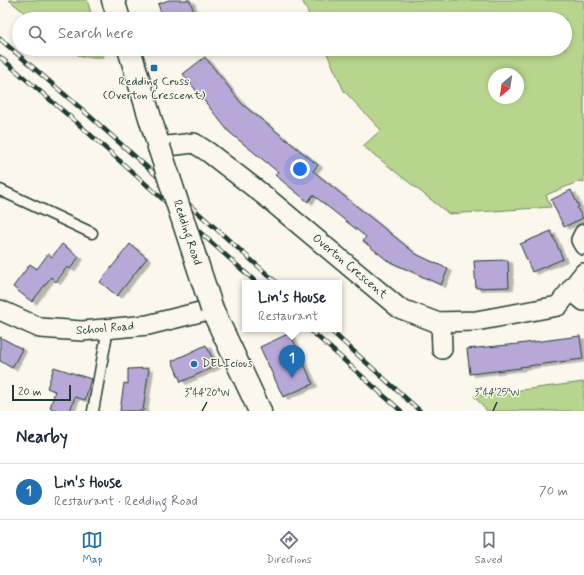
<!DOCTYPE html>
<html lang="en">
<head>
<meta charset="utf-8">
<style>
  :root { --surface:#fff; --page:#f2f2f3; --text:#1f2937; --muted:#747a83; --line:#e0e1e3; --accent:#1f6fb2 }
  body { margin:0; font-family:Mynerve,sans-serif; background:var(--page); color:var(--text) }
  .compass { position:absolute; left:488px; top:68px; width:36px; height:36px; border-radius:50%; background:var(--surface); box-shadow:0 2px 6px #0003; rotate:209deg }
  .scale { position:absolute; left:12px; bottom:10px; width:59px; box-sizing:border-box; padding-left:4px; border:2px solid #1f3d34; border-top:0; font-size:11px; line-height:14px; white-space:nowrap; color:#1f3d34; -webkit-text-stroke:3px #fbf7ec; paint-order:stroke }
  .you { position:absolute; left:300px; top:169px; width:14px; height:14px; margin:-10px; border:3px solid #fff; border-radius:50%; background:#1a73e8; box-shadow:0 0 0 6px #1a73e833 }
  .badge { display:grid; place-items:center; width:26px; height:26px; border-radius:50%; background:var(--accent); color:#fff; font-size:13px; font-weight:700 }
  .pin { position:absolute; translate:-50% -33px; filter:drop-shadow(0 1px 2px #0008) }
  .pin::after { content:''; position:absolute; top:21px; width:14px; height:12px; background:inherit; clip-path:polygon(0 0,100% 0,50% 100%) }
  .popup { position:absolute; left:242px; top:280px; width:100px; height:52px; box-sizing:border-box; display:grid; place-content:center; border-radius:0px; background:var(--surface); filter:drop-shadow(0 1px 3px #0005); font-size:13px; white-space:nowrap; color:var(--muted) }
  .popup b { font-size:15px; color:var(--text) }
  .popup::after { content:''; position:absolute; left:50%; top:100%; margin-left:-8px; border:8px solid transparent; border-top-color:var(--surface) }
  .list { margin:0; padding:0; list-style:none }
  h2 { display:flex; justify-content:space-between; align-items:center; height:52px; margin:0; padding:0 16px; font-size:17px }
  h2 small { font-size:13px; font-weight:400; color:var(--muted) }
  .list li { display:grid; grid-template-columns:26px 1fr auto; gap:12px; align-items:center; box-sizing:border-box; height:56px; padding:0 16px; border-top:1px solid var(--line) }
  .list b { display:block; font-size:15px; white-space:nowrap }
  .list p { margin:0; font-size:13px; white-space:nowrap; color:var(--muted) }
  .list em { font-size:13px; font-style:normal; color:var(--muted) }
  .icon { flex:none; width:22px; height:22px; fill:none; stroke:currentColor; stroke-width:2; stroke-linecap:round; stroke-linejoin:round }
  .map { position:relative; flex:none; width:584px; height:411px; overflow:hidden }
  .search { position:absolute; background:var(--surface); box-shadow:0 2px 6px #0003; left:12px; right:12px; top:12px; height:44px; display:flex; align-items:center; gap:10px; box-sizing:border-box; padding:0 14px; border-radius:22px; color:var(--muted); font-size:15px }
  .sheet { height:108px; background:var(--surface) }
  nav { display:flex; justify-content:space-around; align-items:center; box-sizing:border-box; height:56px; border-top:1px solid var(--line); background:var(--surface); font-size:11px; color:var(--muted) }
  nav a { display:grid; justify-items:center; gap:2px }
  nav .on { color:var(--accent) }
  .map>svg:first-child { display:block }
  .green { fill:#b7d58d; stroke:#6b8960; fill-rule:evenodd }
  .building { fill:#b8a8d8; stroke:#1f3d34; filter:url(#shadow) }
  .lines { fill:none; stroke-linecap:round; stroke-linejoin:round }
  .service-casing { stroke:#1f3d34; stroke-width:13 }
  .minor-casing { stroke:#1f3d34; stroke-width:22 }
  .secondary-casing { stroke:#1f3d34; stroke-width:25 }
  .service { stroke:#fbf7ec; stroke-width:10 }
  .minor { stroke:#fbf7ec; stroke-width:19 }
  .secondary { stroke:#fbf7ec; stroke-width:22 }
  .rail-casing { stroke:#1f3d34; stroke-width:4.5 }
  .rail { stroke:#fbf7ec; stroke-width:3; stroke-dasharray:9; stroke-linecap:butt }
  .secondary-bridge-casing { stroke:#1f3d34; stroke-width:25; stroke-linecap:butt }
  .secondary-bridge { stroke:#fbf7ec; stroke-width:22 }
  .ticks { fill:none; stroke:#1f3d34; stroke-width:1.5 }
  .poi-dot { fill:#1f6fb2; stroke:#fbf7ec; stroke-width:1.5 }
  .labels { text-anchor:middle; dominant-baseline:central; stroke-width:3; stroke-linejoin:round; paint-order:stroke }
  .poi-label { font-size:12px; fill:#1f3d34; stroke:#fbf7ec }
  .street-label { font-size:12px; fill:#1f3d34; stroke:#fbf7ec }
  .ticks-label { font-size:10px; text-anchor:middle; fill:#1f3d34; stroke:#fbf7ec; stroke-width:3; stroke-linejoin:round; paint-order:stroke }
</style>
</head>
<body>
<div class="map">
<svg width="584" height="411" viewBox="0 0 584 411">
  <defs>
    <filter id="shadow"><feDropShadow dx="4.5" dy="2.5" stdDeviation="0" flood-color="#0004"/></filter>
  </defs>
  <rect width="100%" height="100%" fill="#fbf7ec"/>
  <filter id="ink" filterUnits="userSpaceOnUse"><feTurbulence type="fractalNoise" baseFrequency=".025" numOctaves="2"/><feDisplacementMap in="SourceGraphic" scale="8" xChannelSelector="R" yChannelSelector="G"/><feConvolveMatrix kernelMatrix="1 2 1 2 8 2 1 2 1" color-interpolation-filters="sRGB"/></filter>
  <g filter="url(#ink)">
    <g class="green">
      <polygon points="9,0 87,0 93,19 32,19"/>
      <path d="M 302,0 L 584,0 L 584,182 L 580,181 L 546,195 L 551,207 L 449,214 L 363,146 L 381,130 L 344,91 L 325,49 L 565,49 L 565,19 L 311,19 ZM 494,74 L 518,74 L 518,98 L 494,98 Z"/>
      <polygon points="70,49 102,49 104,57 81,57"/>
      <polygon points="584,382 584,411 487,411 474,396"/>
    </g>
    <g class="building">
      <polygon points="169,0 190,0 196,19 163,19 158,4"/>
      <polygon points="205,57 242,104 318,165 313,171 416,254 448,269 441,285 388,261 363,241 366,237 313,195 308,202 275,175 278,172 229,132 183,74"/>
      <polygon points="571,190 579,207 577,208 583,218 564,227 551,200"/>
      <polygon points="551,231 563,259 532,272 520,244"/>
      <polygon points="62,244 79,257 70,269 67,267 56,282 51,277 32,302 13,287 30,264 37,269 48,254 52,257"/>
      <polygon points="130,244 147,258 117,296 100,282"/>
      <polygon points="508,260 509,287 476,288 474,261"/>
      <polygon points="290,333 313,384 283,397 260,347"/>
      <polygon points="580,336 583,359 520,367 521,368 470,374 467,349 518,344"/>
      <polygon points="0,337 22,349 12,368 0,361"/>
      <polygon points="206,345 216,366 181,382 172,361"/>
      <polygon points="54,367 91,379 85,400 75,397 70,411 60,411 50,408 55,391 47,388"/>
      <polygon points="149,368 143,411 120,411 124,383 128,384 128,369"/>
    </g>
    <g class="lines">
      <g class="service-casing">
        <g id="service">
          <polyline points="0,190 92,233"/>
          <polyline points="93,411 108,328"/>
        </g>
      </g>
      <g class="minor-casing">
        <g id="minor">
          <path id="s1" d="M 159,147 L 194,143 L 208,152 L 265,196 L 399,308 L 436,322 L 476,321 L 558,306 L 584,273"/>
          <polyline points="584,234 581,240 584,245"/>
          <polyline points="571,290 584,301"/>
          <path id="s2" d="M 0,310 L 40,328 L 82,331 L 148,325 L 212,309"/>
          <polyline points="441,322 442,349"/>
        </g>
      </g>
      <g class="secondary-casing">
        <g id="secondary">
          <polyline points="113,0 119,19"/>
          <polyline points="129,49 159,147"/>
          <polyline points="212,309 260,411"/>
        </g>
      </g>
      <use href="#service" class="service"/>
      <use href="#minor" class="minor"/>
      <use href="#secondary" class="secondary"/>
      <g class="rail-casing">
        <g id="rail">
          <polyline points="0,39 85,112 277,283"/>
          <polyline points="0,57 76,122 257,283"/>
          <polyline points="309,329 401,411"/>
          <polyline points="329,329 420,411"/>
        </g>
      </g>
      <use href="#rail" class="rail"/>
      <g class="secondary-bridge-casing">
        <g id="secondary-bridge">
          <path id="s3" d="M 159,147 L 212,309"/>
        </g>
      </g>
      <use href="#secondary-bridge" class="secondary-bridge"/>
    </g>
  </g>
  <path class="ticks" d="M 202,411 L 207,402M 493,411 L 497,402"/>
  <g class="poi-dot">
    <rect x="150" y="64" width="8" height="8" rx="2"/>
    <circle cx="194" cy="364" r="4"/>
  </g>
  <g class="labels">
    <g class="poi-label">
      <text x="154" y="82">Redding Cross<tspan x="154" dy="14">(Overton Crescent)</tspan></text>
      <text x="202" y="364" text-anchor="start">DELIcious</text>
    </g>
    <g class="street-label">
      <text stroke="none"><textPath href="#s3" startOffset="90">Redding Road</textPath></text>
      <text stroke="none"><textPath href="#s1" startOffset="234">Overton Crescent</textPath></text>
      <text stroke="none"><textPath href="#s2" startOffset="109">School Road</textPath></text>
    </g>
  </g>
  <g class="ticks-label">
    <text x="207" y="396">3°44'20"W</text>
    <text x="497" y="396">3°44'25"W</text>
  </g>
</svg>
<svg class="compass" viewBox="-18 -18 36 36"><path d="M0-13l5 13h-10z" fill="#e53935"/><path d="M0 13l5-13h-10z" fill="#747a83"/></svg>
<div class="scale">20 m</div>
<div class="you"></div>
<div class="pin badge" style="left:292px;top:378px">1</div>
<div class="popup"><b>Lin's House</b>Restaurant</div>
<div class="search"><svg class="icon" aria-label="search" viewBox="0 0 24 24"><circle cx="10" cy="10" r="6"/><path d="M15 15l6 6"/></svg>Search here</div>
</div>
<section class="sheet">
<h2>Nearby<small></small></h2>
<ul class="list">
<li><span class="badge">1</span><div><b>Lin's House</b><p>Restaurant · Redding Road</p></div><em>70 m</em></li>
</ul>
</section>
<nav>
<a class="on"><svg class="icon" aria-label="map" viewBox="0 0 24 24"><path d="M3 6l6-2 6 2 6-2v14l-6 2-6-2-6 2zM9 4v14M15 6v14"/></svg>Map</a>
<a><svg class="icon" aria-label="directions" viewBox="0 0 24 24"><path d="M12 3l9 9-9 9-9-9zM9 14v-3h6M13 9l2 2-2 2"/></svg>Directions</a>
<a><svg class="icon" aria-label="saved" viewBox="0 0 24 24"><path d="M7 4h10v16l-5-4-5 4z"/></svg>Saved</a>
</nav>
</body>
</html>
